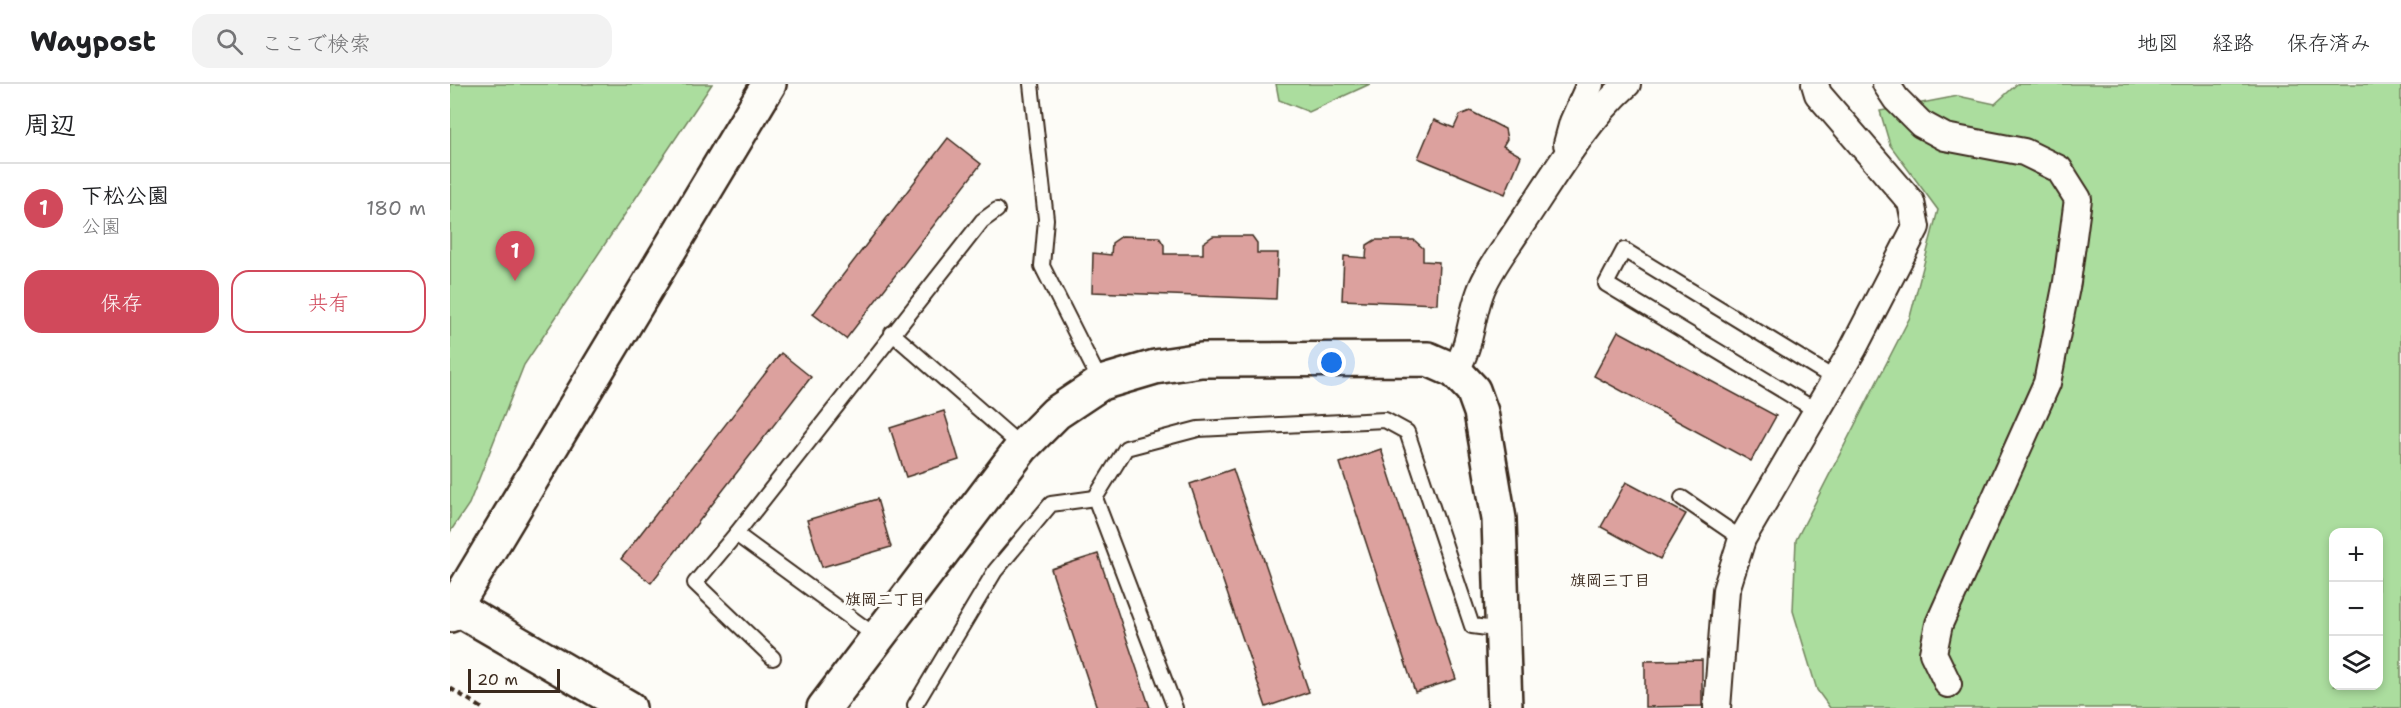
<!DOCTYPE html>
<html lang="ja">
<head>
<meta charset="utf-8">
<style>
  :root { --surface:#fff; --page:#f2f2f2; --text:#202124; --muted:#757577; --line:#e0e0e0; --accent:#d1495b }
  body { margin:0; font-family:"Shantell Sans","Klee One",sans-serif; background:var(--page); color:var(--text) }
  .controls { position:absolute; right:18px; bottom:18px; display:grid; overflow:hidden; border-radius:12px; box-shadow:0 3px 9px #0003 }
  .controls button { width:54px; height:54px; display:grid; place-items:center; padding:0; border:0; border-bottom:2px solid var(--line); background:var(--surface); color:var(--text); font:30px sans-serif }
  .scale { position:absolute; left:18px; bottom:15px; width:92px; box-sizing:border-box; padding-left:6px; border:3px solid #3b2a1e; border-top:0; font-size:16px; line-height:21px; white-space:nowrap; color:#3b2a1e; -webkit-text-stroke:4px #fdfcf7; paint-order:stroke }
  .you { position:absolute; left:882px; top:279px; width:21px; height:21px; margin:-15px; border:4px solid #fff; border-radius:50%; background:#1a73e8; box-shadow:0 0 0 9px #1a73e833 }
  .badge { display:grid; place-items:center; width:39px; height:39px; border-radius:50%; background:var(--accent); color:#fff; font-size:20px; font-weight:700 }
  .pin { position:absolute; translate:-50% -50px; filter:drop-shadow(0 2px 3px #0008) }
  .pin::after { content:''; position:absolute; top:32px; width:21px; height:18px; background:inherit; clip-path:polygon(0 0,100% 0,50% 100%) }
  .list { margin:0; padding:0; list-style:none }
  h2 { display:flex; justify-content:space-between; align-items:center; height:78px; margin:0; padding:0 24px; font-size:26px }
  h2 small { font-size:20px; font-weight:400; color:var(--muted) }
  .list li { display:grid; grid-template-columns:39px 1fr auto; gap:18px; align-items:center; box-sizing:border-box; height:90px; padding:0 24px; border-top:2px solid var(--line) }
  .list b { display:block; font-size:22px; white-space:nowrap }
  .list p { margin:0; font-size:20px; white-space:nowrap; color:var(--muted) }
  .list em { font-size:20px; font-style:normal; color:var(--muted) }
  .actions { display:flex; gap:12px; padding:18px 24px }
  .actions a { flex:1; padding:14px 0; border:2px solid var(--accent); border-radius:18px; text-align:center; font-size:21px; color:var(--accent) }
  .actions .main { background:var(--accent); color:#fff }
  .icon { flex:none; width:33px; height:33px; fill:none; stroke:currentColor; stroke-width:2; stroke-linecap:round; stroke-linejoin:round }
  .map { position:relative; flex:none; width:1951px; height:624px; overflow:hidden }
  header { display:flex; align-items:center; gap:36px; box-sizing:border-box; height:84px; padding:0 30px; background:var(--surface); border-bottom:2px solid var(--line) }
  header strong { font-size:28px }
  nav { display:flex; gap:33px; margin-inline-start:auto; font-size:21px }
  .search { width:420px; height:54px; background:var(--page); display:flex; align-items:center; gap:15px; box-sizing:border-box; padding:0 21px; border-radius:18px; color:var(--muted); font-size:22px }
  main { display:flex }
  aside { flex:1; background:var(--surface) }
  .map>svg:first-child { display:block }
  .green { fill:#abdd9e; stroke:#73845e; stroke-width:1.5; fill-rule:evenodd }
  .building { fill:#dca19e; stroke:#3b2a1e; stroke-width:1.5 }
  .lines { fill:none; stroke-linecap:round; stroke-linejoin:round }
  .lane-casing { stroke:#3b2a1e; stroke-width:18 }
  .street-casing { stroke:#3b2a1e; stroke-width:30 }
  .secondary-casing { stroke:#3b2a1e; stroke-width:38 }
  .path { stroke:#3b2a1e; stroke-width:4; stroke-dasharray:6 4.5; stroke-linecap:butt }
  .lane { stroke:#fdfcf7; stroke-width:14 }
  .street { stroke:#fdfcf7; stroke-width:26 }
  .secondary { stroke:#fdfcf7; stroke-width:33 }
  .labels { text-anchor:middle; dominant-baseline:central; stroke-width:6; stroke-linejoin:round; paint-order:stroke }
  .neighbourhood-label { font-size:16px; font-weight:bold; fill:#3b2a1e; stroke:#fdfcf7 }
</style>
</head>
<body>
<header>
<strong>Waypost</strong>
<div class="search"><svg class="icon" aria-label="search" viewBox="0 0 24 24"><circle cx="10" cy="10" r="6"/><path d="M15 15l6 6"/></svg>ここで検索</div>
<nav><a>地図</a><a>経路</a><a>保存済み</a></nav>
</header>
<main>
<aside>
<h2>周辺<small></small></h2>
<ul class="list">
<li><span class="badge">1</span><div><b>下松公園</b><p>公園</p></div><em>180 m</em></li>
</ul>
<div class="actions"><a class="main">保存</a><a>共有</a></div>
</aside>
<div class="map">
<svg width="1951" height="624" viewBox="0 0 1951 624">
  <rect width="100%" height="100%" fill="#fdfcf7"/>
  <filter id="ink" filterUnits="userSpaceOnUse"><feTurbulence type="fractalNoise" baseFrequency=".0167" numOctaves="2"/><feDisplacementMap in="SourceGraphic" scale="12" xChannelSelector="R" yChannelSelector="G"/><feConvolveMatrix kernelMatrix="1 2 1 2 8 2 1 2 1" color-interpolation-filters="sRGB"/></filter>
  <g filter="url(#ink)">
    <g class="green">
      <polygon points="0,0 262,0 74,281 19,420 0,448"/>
      <polygon points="826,0 920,0 859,28 829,16"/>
      <path d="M 1567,0 L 1951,0 L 1951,624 L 1380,624 L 1367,606 L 1343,527 L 1346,456 L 1460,233 L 1488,126 L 1440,61 L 1430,27 L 1508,12 L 1545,20 ZM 1884,448 L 1928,448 L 1928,602 L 1884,602 Z"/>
    </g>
    <g class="building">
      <polygon points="1020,27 1055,45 1057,55 1053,62 1071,72 1055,110 968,74 984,36 1004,44 1010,31"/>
      <polygon points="498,54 531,80 396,255 363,230"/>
      <polygon points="672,152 709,153 714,161 714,170 753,170 753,159 763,152 802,152 807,159 807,169 828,169 826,215 642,208 643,169 661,171 662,159"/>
      <polygon points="925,156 964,156 973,164 973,177 989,178 987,220 892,216 894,172 916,174 917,161"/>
      <polygon points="1168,247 1326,332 1301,377 1144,292"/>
      <polygon points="331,269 361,293 201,499 171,475"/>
      <polygon points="494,327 509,376 456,393 440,344"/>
      <polygon points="931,365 1006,595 965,608 890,379"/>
      <polygon points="783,385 859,608 816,623 740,400"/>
      <polygon points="1176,398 1236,430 1210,475 1151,443"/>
      <polygon points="427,415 441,463 372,483 357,436"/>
      <polygon points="648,470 700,624 647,624 601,485"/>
      <polygon points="1252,576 1252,622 1195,623 1195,577"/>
    </g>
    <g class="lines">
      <g class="lane-casing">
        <g id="lane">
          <polyline points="581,0 596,135 592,182 651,299"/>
          <polyline points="442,249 572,363"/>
          <polyline points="1367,327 1156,200 1174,166 1385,295"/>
          <polyline points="645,414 676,364 748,345 935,336 957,348 1022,542 1052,546"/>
          <polyline points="1232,414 1292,455"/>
          <polyline points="286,450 427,553"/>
          <polyline points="323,574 245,499 286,450 532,137 547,126"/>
          <polyline points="465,621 545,487 601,420 645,414 725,624"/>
        </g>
      </g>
      <g class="street-casing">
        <g id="street">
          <polyline points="1436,0 1446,15 1471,40 1495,53 1574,68 1609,85 1628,115 1617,198 1597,299 1489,540 1483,569 1498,600"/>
          <polyline points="1117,60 1123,38 1140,0"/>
          <path d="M 1005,287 C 1021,262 1020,236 1030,209 C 1038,186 1057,163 1070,142 C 1103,93 1133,40 1177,0"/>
          <polyline points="1267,624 1276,506 1292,455 1403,265 1466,143 1461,118 1368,10 1365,0"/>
        </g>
      </g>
      <g class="secondary-casing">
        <g id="secondary">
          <polyline points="5,523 179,624"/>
          <polyline points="0,531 319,0"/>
          <polyline points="374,624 572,363 606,329 651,299 705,283 751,276 978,275 1005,287 1023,306 1031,328 1049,435 1055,624"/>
        </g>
      </g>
      <polyline class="path" points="0,604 32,624"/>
      <use href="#lane" class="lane"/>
      <use href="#street" class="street"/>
      <use href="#secondary" class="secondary"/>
    </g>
  </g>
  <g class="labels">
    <g class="neighbourhood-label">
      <text x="1160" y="496">旗岡三丁目</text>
      <text x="435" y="515">旗岡二丁目</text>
    </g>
  </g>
</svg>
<div class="controls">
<button>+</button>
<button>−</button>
<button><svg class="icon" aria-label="layers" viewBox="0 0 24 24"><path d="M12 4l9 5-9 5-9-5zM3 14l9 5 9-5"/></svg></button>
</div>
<div class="scale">20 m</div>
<div class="you"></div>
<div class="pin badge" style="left:65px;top:197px">1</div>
</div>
</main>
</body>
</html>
